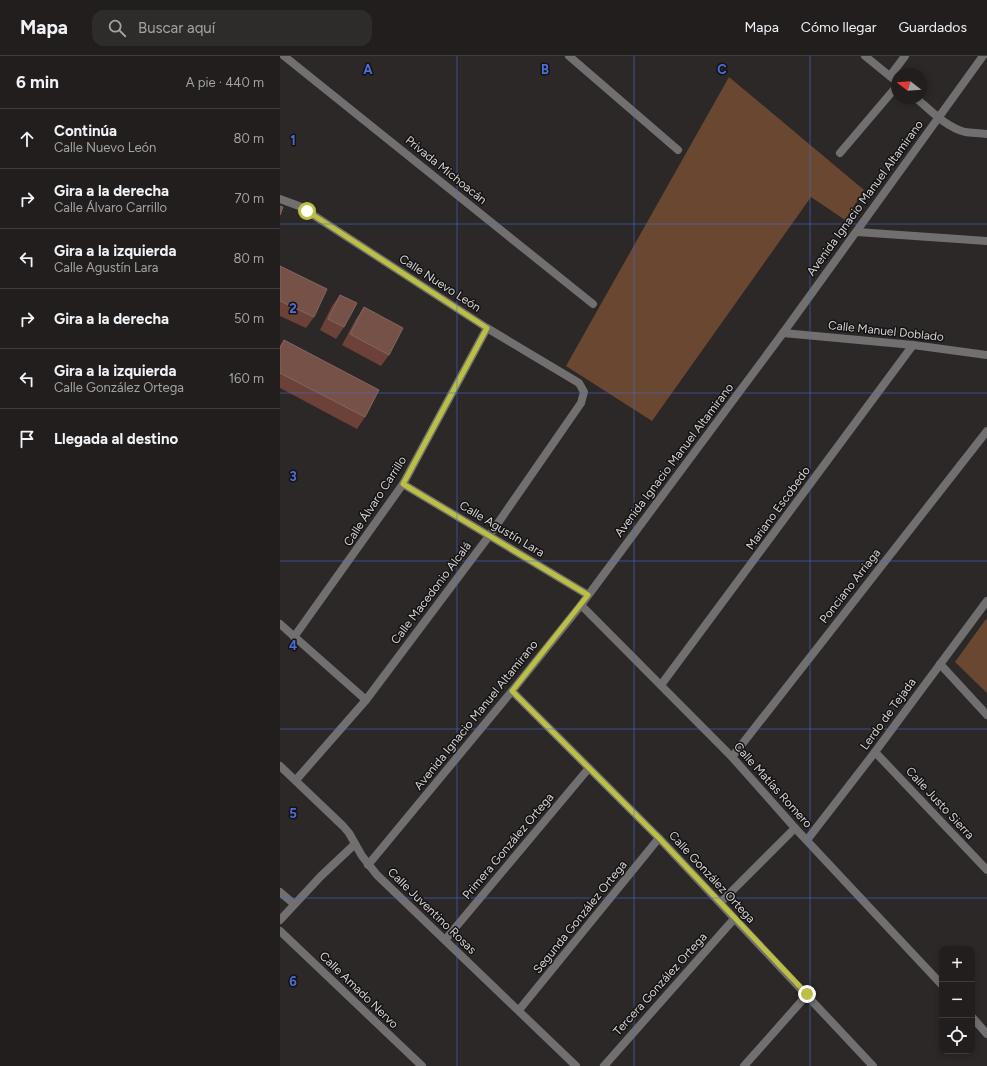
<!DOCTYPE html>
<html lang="es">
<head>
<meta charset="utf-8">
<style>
  :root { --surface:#221e1e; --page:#2e2b2b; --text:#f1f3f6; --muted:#a2a2a4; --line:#3f3c3c }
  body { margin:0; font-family:Figtree,sans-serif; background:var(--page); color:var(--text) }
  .controls { position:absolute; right:12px; bottom:12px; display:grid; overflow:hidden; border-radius:8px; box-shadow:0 2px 6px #0003 }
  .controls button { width:36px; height:36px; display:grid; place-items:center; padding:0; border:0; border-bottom:1px solid var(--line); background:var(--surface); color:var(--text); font:20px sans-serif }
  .compass { position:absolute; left:611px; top:12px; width:36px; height:36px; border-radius:50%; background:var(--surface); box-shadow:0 2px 6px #0003; rotate:287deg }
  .stop { position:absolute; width:12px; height:12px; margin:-9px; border:3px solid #bbc044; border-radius:50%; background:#fff }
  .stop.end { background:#bbc044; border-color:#fff; box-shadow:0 1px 4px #0008 }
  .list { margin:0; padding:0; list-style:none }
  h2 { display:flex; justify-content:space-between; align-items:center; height:52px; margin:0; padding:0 16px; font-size:17px }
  h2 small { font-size:13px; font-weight:400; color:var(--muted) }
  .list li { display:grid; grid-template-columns:26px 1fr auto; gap:12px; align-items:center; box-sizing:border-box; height:60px; padding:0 16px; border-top:1px solid var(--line) }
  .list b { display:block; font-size:15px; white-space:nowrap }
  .list p { margin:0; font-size:13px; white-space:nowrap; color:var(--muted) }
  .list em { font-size:13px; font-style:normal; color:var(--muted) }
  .icon { flex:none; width:22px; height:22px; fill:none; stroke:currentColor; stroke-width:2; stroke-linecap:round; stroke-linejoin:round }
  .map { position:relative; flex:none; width:707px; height:1010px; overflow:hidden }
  header { display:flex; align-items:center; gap:24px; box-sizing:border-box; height:56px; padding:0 20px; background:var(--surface); border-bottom:1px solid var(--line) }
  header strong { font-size:19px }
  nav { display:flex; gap:22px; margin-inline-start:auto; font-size:14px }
  .search { width:280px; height:36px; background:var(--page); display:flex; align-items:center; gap:10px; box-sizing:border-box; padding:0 14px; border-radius:12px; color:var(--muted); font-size:15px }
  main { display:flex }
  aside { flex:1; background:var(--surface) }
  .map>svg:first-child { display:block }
  .green { fill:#694731 }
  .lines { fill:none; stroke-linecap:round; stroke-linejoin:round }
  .minor { stroke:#716f6f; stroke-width:8 }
  .tertiary { stroke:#716f6f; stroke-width:8 }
  .wall { fill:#6b4138 }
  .building { fill:#765148; stroke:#85655e }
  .route { stroke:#bbc044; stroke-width:5 }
  .grid { fill:none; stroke:#4b6fd7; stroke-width:1; stroke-opacity:0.55 }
  .labels { text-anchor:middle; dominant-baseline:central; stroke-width:3; stroke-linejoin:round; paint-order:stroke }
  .street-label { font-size:12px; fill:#d5d3d3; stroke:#141212 }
  .grid-label { font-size:13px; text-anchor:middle; font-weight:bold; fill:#4b6fd7; stroke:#141212; stroke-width:3; stroke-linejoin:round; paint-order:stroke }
</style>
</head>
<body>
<header>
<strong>Mapa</strong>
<div class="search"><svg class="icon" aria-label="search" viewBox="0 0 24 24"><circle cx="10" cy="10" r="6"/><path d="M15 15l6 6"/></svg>Buscar aquí</div>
<nav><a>Mapa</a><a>Cómo llegar</a><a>Guardados</a></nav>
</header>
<main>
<aside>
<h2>6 min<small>A pie · 440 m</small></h2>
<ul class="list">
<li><svg class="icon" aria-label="ahead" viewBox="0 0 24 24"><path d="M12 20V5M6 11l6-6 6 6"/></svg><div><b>Continúa</b><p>Calle Nuevo León</p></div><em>80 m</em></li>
<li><svg class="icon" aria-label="right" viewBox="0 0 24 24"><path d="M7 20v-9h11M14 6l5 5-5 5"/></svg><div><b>Gira a la derecha</b><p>Calle Álvaro Carrillo</p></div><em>70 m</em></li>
<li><svg class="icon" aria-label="left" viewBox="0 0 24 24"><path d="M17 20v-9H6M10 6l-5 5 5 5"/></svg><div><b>Gira a la izquierda</b><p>Calle Agustín Lara</p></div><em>80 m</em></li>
<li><svg class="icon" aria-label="right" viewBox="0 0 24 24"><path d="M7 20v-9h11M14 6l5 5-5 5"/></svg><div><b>Gira a la derecha</b></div><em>50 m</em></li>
<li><svg class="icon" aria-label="left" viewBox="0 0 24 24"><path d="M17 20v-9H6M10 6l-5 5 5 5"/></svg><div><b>Gira a la izquierda</b><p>Calle González Ortega</p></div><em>160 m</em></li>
<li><svg class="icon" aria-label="arrive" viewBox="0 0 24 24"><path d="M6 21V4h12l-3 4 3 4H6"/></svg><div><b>Llegada al destino</b></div></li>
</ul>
</aside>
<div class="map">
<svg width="707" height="1010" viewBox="0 0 707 1010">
  <rect width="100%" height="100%" fill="#2d2828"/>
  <g class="green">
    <polygon points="449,21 584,134 565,164 531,141 372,365 286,310"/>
    <polygon points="706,563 707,564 707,637 675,606"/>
  </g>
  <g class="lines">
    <g class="minor">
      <polyline points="4,0 313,248"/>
      <polyline points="289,0 398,94"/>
      <polyline points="585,0 617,26"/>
      <polyline points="610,20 625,0"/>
      <path d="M 636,42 C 650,54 666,71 685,76 C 692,77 700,77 707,78"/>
      <polyline points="560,97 617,30"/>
      <polyline points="0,143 19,150 27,155 207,272 299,327 304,336 301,347 209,480 86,644 16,724"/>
      <polyline points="577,176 707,185"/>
      <polyline points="503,277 633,289 707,299"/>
      <polyline points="123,428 308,539"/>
      <polyline points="301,549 452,701 515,772 662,929"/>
      <polyline points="0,568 86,644"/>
      <polyline points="14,581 123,428 207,272"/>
      <polyline points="660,608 707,659"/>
      <polyline points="381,629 633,289"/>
      <polyline points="232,635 379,782 593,1010"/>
      <polyline points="595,696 707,814"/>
      <polyline points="452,701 707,375"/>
      <polyline points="527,784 595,696 707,545"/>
      <polyline points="88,809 232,635 301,549 503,277 703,0"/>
      <polyline points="0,836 14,848"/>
      <polyline points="440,847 515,772"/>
      <polyline points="0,864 41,820 75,788"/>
      <polyline points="0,875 142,1010"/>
      <polyline points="165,884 309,712"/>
      <polyline points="239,954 379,782"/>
      <polyline points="692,961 707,978"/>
      <polyline points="324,1010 454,863"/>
      <polyline points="464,1010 527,939"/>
    </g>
    <polyline class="tertiary" points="0,710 63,770 69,777 82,800 97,819 296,1010"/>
  </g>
  <g class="wall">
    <polygon points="0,210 34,261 26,272 0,260"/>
    <polygon points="60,239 64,271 56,283 40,274 52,250"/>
    <polygon points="84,251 109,299 101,310 62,289 76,263"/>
    <polygon points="4,284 85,361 77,373 0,332 0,290"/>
  </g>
  <g class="building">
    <polygon points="0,150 3,151 0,159"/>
    <polygon points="0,210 47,233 34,261 0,245"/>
    <polygon points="60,239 77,247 64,271 48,263"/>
    <polygon points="84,251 123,272 109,299 70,278"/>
    <polygon points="4,284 99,334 85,361 0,317 0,292"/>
  </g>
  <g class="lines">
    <polyline class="route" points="27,155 207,272 123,428 308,539 232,635 379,782 527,938"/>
  </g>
  <path class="grid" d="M 177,0 L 177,1010M 354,0 L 354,1010M 530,0 L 530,1010M 0,168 L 707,168M 0,337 L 707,337M 0,505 L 707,505M 0,673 L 707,673M 0,842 L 707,842"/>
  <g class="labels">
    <g class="street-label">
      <text transform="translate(166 114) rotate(39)">Privada Michoacán</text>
      <text transform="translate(585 142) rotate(-54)">Avenida Ignacio Manuel Altamirano</text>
      <text transform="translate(160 227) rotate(33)">Calle Nuevo León</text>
      <text transform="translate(606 275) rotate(6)">Calle Manuel Doblado</text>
      <text transform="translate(394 404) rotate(-53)">Avenida Ignacio Manuel Altamirano</text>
      <text transform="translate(95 445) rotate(-57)">Calle Álvaro Carrillo</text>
      <text transform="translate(498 452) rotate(-54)">Mariano Escobedo</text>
      <text transform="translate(222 473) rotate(31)">Calle Agustín Lara</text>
      <text transform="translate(570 530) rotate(-52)">Ponciano Arriaga</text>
      <text transform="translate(151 537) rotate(-53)">Calle Macedonio Alcalá</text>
      <text transform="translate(608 658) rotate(-54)">Lerdo de Tejada</text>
      <text transform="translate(196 659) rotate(-51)">Avenida Ignacio Manuel Altamirano</text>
      <text transform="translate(493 729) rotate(48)">Calle Matías Romero</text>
      <text transform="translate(660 747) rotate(47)">Calle Justo Sierra</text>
      <text transform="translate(228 790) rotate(-50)">Primera González Ortega</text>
      <text transform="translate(432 821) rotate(47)">Calle González Ortega</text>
      <text transform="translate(152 855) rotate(44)">Calle Juventino Rosas</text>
      <text transform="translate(300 861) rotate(-51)">Segunda González Ortega</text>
      <text transform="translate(380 928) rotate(-48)">Tercera González Ortega</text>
      <text transform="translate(79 934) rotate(44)">Calle Amado Nervo</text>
    </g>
  </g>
  <g class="grid-label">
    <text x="88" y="18">A</text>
    <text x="265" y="18">B</text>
    <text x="442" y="18">C</text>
    <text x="13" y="89">1</text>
    <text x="13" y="257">2</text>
    <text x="13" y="425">3</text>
    <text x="13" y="594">4</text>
    <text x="13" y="762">5</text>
    <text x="13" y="930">6</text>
  </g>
</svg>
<div class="controls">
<button>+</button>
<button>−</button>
<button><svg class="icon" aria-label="locate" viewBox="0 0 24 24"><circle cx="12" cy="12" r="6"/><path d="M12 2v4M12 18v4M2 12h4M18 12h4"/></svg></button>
</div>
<svg class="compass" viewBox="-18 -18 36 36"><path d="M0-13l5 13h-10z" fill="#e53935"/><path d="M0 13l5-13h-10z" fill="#a2a2a4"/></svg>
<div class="stop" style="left:27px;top:155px"></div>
<div class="stop end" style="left:527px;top:938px"></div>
</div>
</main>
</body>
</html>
